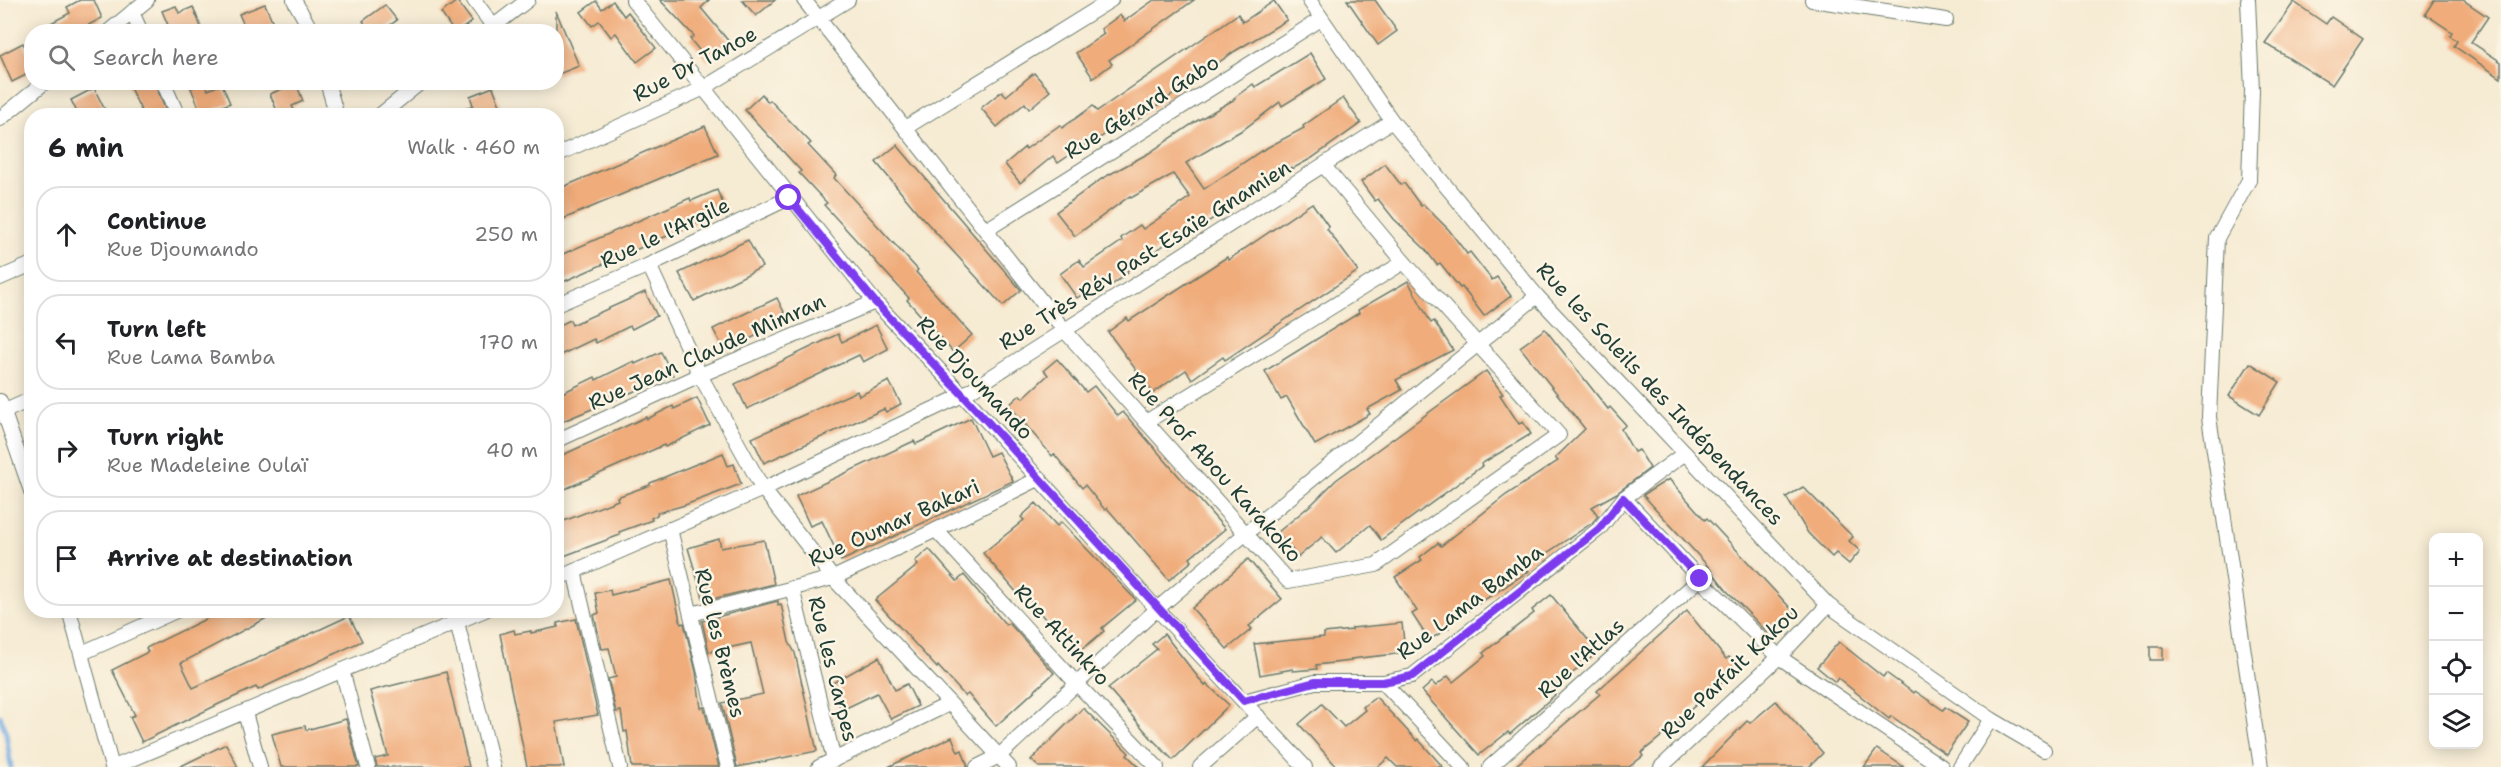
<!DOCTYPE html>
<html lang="en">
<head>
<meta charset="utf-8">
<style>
  :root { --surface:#fff; --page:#f2f2f2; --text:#202124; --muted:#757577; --line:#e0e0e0 }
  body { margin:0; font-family:"Shantell Sans",sans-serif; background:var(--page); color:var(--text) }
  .controls { position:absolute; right:18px; bottom:18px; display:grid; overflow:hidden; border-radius:12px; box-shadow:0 3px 15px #0003 }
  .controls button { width:54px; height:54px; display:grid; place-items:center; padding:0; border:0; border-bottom:2px solid var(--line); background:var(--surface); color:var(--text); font:30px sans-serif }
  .stop { position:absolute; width:18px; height:18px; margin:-14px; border:4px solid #7c3aed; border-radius:50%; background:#fff }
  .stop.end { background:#7c3aed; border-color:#fff; box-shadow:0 2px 6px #0008 }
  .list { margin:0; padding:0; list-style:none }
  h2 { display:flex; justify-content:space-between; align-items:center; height:78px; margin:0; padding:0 24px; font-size:26px }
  h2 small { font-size:20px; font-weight:400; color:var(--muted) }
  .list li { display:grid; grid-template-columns:39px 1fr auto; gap:18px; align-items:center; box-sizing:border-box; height:96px; margin:0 12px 12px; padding:0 12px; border:2px solid var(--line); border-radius:24px }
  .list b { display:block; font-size:22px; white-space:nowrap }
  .list p { margin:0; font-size:20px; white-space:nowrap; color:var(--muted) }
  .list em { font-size:20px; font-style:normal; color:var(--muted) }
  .icon { flex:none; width:33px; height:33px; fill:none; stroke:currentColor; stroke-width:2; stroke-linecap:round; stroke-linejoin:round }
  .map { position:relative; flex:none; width:2501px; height:767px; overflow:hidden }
  .search { position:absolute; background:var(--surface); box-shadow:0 3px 15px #0003; left:24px; top:24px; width:540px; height:66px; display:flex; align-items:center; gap:15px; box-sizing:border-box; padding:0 21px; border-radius:24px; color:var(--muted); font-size:22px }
  .panel { position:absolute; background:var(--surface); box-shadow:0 3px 15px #0003; left:24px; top:108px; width:540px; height:510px; border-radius:24px }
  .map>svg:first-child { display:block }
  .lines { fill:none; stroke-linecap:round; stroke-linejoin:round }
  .stream { stroke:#73abe2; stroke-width:5 }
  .building { fill:#f0ac7a }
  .street-casing { stroke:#6a7a6c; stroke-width:16 }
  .street { stroke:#fff; stroke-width:14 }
  .route { stroke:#7c3aed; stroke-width:8 }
  .labels { text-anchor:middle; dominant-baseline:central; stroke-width:5; stroke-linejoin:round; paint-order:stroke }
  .street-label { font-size:21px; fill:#1f3d34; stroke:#fcf5e5 }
</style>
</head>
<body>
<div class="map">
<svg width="2501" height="767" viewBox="0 0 2501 767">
  <rect width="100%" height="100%" fill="#fcf5e5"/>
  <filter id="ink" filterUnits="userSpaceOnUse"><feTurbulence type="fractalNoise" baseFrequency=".0167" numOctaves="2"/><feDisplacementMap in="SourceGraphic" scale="12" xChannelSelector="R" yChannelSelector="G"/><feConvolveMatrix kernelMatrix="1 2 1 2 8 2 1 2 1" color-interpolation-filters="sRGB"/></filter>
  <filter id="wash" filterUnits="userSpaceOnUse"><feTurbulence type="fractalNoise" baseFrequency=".008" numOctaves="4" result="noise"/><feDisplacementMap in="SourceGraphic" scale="24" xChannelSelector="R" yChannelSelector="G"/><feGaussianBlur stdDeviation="1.35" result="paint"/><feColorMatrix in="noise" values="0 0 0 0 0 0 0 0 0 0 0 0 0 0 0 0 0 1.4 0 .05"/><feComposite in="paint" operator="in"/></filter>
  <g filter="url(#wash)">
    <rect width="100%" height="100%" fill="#f6ebd3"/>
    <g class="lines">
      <polyline class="stream" points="0,716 6,733 11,767"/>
    </g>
    <g id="blocks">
      <g class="building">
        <polygon points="80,0 94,0 102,18 75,32 34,32 70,13 67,7"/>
        <polygon points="660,0 709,0 701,8 730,43 708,61 690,39 694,36"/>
        <polygon points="742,0 775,0 756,16"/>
        <polygon points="1154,0 1194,0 1109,60 1112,64 1093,78 1076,53 1104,34 1101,29 1120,15 1124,21"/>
        <polygon points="1347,0 1375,0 1397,31 1378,45"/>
        <polygon points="2434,0 2463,0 2488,17 2471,42 2501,62 2501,78 2454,46 2457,41 2450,36 2452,32 2425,14"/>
        <polygon points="457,1 472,21 458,32 454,32 441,13"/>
        <polygon points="596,1 602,9 613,1 624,16 628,12 656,48 637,62 616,33 611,37 599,21 592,26 581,12"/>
        <polygon points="1274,1 1287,20 1235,51 1130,125 1126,120 1091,144 1089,142 1058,163 1053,156 1020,183 1005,164 1025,147 1026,149 1060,125 1062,128 1093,106 1097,111 1238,14 1243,22"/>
        <polygon points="2294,2 2326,24 2331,17 2363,39 2332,85 2265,43"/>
        <polygon points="265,4 277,32 247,32 239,14"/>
        <polygon points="385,5 397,20 381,32 370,32 363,21"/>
        <polygon points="176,6 179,13 193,7 201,27 189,32 171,32 162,11"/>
        <polygon points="556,11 579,66 556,75"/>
        <polygon points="23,43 32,60 32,72 12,82 0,55"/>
        <polygon points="1310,53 1326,79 1282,106 1280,102 1244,129 1186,163 1204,189 1261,151 1304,128 1303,126 1343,98 1361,123 1312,158 1292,169 1291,167 1170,247 1167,243 1127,271 1128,273 1109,287 1104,280 1077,298 1060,274 1079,260 1084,267 1122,241 1121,238 1140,225 1143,229 1190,197 1173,174 1131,198 1130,196 1075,236 1056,212 1103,178 1149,153 1195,122 1235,99 1234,98 1253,84 1255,87"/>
        <polygon points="1034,73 1050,91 1029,109 1025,103 997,127 981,108 1002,91 1006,96"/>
        <polygon points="127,82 154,82 168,116 144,116"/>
        <polygon points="205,82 208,90 222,84 230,103 202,115 191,88"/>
        <polygon points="296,83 303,101 292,106 297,116 279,116 270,94"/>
        <polygon points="493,87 504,116 448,116 473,105 470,96"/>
        <polygon points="94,88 108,116 79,116 71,100"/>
        <polygon points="762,94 768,102 770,100 811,143 808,145 836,175 834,178 918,270 916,272 972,335 953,352 907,300 909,298 824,205 827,203 799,173 801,171 745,110"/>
        <polygon points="705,126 718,154 556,222 556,190"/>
        <polygon points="897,145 1021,290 1003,306 918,213 876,162"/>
        <polygon points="1385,164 1401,185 1404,183 1421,206 1423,204 1449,230 1467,254 1470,252 1492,280 1497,277 1511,296 1484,316 1462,287 1460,288 1440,263 1437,265 1425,249 1394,219 1378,199 1375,201 1361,182"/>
        <polygon points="717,190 726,210 556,285 556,257 690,198 691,201"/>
        <polygon points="1312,203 1329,227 1327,229 1358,271 1225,360 1223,357 1192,379 1186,370 1153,393 1108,332 1127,318 1129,321 1227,257 1228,260"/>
        <polygon points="748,240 762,267 694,301 679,273"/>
        <polygon points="1408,281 1431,323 1434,321 1453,350 1396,380 1402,390 1367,409 1370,414 1315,445 1287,397 1281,400 1265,371 1359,313 1358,310"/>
        <polygon points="645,292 657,316 632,329 630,326 596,343 594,339 556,357 556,327 570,320 572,325"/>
        <polygon points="777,298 788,320 725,351 713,329"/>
        <polygon points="876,325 888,349 863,362 859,355 747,409 735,384 838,334 842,342"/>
        <polygon points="1545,329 1608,409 1610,407 1626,425 1621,429 1634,452 1639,450 1650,468 1617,493 1592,507 1598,516 1592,523 1526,567 1529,571 1447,624 1449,628 1429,640 1412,614 1417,611 1395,577 1422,560 1420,557 1438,543 1441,546 1506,495 1558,461 1555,458 1585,429 1520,347"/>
        <polygon points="661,352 673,375 556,424 556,396 595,377 596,380 634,361 635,364"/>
        <polygon points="1057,359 1086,392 1094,386 1118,416 1123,412 1225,529 1190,558 1192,561 1169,580 1107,508 1105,510 1085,485 1082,488 1054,454 1052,456 1009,405 1020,395 1023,398 1048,375 1044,370"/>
        <polygon points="2250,363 2280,382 2259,415 2229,396"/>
        <polygon points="1486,371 1503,394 1500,395 1519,424 1523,422 1531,434 1481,464 1482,466 1381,540 1370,525 1336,553 1322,537 1298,557 1278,532 1313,503 1336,480"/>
        <polygon points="889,381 901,404 886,412 884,409 764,463 752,438 857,391 859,396"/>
        <polygon points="697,398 710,425 665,447 664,445 556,493 556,458 646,417 647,419 673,406 674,409"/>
        <polygon points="971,418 989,456 998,452 1013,481 841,561 822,521 810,526 796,496 914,441 916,444"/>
        <polygon points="723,453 728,466 734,464 741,484 685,505 657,513 657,515 651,518 652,520 619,532 620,535 556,559 556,524 618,500 617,497 650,485 650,483"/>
        <polygon points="1669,479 1705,520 1707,518 1795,613 1771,636 1727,591 1706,564 1643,495"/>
        <polygon points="1803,487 1853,537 1849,541 1860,551 1849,564 1836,553 1832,557 1808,533 1786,497"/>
        <polygon points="1036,503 1057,526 1061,522 1136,600 1102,628 1104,631 1075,655 1022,591 1018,594 983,553 1024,520 1021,517"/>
        <polygon points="719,539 721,548 764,540 774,584 704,601 688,548"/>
        <polygon points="929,549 957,581 964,575 1006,625 1009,623 1054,673 996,726 968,694 965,696 938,666 937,668 875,600 918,565 915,561"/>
        <polygon points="1248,559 1282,599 1249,626 1252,629 1227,649 1192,608"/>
        <polygon points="671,580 681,624 684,623 696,672 701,708 704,707 719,767 632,767 627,731 624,732 621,711 616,712 608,679 616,677 609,648 602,649 594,615 599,613 595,593 610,590 611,595"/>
        <polygon points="1551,595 1598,652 1551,691 1555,695 1510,734 1508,732 1479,755 1422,691 1432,682 1436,686 1448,676 1453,682 1485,656 1483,653 1534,613 1532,610"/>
        <polygon points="778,601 778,605 781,604 789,642 795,653 817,751 737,767 722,703 763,694 751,643 709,652 702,621"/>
        <polygon points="224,610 282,610 181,663 193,688 349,616 362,641 258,690 256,687 219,704 142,742 130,717 135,715 112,670 148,652 146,648"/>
        <polygon points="1687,611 1726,659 1729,657 1738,668 1689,711 1690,713 1641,753 1643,756 1629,767 1514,767 1600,694 1597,691"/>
        <polygon points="576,619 598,715 556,722 564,767 527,767 500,634 514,630 515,634 531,631 531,633 558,627 557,623"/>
        <polygon points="1402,623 1405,653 1351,659 1351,661 1316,665 1317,669 1293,671 1293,669 1260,675 1254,644 1324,637 1324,633 1352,630 1352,628"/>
        <polygon points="1164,634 1205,686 1207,684 1229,705 1173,760 1152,739 1108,688 1157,649 1152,644"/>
        <polygon points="1839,642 1883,677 1886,673 1914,693 1915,691 1943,710 1945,707 1968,722 1946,754 1891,716 1889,719 1838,678 1835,682 1817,667"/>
        <rect x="2150" y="647" width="13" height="13"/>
        <polygon points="879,657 895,690 907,684 918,706 891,719 877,693 842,710 829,685"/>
        <polygon points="446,672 469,767 377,767 375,759 388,756 370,691"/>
        <polygon points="1376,697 1417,741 1418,739 1443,767 1397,767 1388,758 1378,767 1337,767 1299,724 1322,704 1344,727 1365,710 1363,707"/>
        <polygon points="1776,701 1823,753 1809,767 1702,767 1747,721 1750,723"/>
        <polygon points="1083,708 1129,753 1127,755 1139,767 1039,767 1031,760"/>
        <polygon points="346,719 359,767 281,767 272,734 305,726 306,730"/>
        <polygon points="952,737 958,752 962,750 968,767 888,767"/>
        <polygon points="226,744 238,767 179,767"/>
        <polygon points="1877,749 1904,767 1864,767"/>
      </g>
    </g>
  </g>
  <g filter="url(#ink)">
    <use href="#blocks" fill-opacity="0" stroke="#6a7a6c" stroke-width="1.5"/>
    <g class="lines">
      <g class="street-casing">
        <g id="street">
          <polyline points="294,0 312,32"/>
          <polyline points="474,0 493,26"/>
          <polyline points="633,0 875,302 963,395 1157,609 1305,767"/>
          <polyline points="804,0 1065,331 1288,581 1376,565 1559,435 1404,262 1324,166"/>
          <polyline points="1309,0 1392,121 1537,296 1828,605 1991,719 2044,750"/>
          <polyline points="1812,0 1946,20"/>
          <polyline points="2248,0 2252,90 2249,180 2217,238 2209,417 2261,767"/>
          <polyline points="132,12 141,32"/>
          <polyline points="108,32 147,0"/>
          <polyline points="486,32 528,0"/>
          <polyline points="163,82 178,116"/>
          <polyline points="327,82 337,116"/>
          <polyline points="379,116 421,82"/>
          <polyline points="0,119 45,82"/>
          <polyline points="905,128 1111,0"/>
          <polyline points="556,155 702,89 848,0"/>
          <polyline points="986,230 1321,19"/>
          <polyline points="649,265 700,375 763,489 833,578 1009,767"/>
          <polyline points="0,278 32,264"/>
          <polyline points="556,305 649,265 789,198"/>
          <polyline points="0,401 32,494"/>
          <polyline points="3,412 32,399"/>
          <polyline points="1146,422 1404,262"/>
          <polyline points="556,441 700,375 875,302"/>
          <polyline points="1624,498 1700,579 1779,657 1942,767"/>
          <polyline points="670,529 728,767"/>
          <polyline points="936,530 1077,684 1157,767"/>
          <polyline points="574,571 620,767"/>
          <polyline points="556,579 763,489 963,395 1392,121"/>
          <polyline points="792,588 834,760"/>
          <polyline points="69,610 112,767"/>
          <polyline points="454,610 493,767"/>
          <polyline points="691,614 833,578 936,530 1040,478"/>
          <polyline points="82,653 178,610"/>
          <polyline points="342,670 368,767"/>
          <polyline points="1383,682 1463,767"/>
          <polyline points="1244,701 1315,682 1383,682 1412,676 1599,529 1624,498 1685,453"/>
          <polyline points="245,713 260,767"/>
          <polyline points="114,767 485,610"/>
          <polyline points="819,767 949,704"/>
          <polyline points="977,767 999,756 1157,609 1245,534 1537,296"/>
          <polyline points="1200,767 1258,716"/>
          <polyline points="1490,767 1700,579"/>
          <polyline points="1661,767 1779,657 1828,605"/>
          <polyline points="1960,767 1991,719"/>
        </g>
      </g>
      <use href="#street" class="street"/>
    </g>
  </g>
  <g class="lines" filter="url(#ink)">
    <polyline class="route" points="789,198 875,302 963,395 1244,701 1315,682 1383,682 1412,676 1599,529 1623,498 1700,579"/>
  </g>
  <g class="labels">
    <g class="street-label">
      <text transform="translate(695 64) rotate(-28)">Rue Dr Tanoe</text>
      <text transform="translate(1142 107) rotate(-32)">Rue Gérard Gabo</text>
      <text transform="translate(665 233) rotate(-25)">Rue le l'Argile</text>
      <text transform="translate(1145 255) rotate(-32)">Rue Très Rév Past Esaïe Gnamien</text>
      <text transform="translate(707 352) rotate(-24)">Rue Jean Claude Mimran</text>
      <text transform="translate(975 378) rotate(47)">Rue Djoumando</text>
      <text transform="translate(1660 394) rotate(47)">Rue les Soleils des Indépendances</text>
      <text transform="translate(1215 467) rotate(48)">Rue Prof Abou Karakoko</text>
      <text transform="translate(894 523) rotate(-24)">Rue Oumar Bakari</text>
      <text transform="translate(1470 602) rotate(-37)">Rue Lama Bamba</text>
      <text transform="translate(1062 635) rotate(47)">Rue Attinkro</text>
      <text transform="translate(720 643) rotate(76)">Rue les Brèmes</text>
      <text transform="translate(1581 658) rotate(-42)">Rue l'Atlas</text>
      <text transform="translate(833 669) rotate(76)">Rue les Carpes</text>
      <text transform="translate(1730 672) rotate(-44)">Rue Parfait Kakou</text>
    </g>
  </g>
</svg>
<div class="controls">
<button>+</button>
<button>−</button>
<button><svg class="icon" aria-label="locate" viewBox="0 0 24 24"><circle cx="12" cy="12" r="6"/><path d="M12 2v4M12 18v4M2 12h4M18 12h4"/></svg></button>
<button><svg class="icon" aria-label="layers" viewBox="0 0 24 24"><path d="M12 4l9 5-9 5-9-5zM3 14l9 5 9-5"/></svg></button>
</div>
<div class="stop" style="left:789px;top:198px"></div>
<div class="stop end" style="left:1700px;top:579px"></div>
<div class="search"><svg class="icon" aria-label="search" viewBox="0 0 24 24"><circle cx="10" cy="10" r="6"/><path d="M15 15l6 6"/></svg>Search here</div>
<section class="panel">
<h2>6 min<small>Walk · 460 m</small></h2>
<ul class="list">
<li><svg class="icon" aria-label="ahead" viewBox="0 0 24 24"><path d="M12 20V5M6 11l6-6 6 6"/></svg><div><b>Continue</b><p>Rue Djoumando</p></div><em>250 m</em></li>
<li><svg class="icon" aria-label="left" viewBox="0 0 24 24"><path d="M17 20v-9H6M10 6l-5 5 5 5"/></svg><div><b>Turn left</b><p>Rue Lama Bamba</p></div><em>170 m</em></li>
<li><svg class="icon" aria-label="right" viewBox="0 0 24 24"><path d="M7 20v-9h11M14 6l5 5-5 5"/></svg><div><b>Turn right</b><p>Rue Madeleine Oulaï</p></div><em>40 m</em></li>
<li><svg class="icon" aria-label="arrive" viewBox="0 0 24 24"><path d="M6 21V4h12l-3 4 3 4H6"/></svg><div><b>Arrive at destination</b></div></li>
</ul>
</section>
</div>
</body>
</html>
